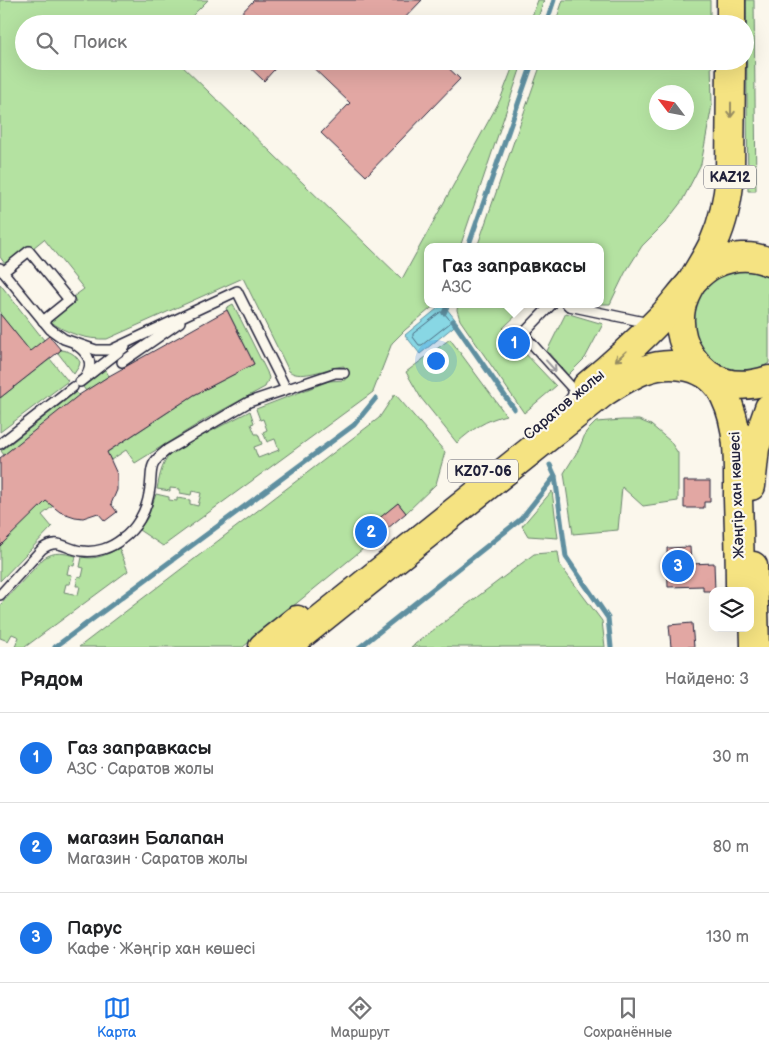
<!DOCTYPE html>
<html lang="ru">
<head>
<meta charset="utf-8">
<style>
  :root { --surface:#fff; --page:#f6f6f6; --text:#202124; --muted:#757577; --line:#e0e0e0; --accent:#1a73e8 }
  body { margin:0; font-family:"Balsamiq Sans",sans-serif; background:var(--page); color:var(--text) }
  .controls { position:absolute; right:15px; bottom:15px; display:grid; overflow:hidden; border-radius:10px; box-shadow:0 5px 20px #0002 }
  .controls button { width:45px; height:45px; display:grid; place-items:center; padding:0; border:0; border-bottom:1px solid var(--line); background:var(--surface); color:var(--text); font:25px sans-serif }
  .compass { position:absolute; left:649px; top:85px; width:45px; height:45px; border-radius:50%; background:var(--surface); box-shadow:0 5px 20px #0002; rotate:302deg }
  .you { position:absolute; left:435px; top:360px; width:18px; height:18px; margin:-12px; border:4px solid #fff; border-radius:50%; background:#1a73e8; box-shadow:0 0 0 8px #1a73e833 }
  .badge { display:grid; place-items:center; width:32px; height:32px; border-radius:50%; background:var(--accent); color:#fff; font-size:16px; font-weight:700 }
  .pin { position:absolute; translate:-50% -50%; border:2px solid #fff; box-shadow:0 1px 5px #0006 }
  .popup { position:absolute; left:424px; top:243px; width:180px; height:65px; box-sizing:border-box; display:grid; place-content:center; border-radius:10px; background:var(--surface); filter:drop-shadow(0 1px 4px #0005); font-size:16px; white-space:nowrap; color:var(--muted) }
  .popup b { font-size:19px; color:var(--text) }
  .popup::after { content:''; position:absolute; left:50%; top:100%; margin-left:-10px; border:10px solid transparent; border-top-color:var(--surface) }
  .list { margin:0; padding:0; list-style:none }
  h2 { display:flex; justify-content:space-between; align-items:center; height:65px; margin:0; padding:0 20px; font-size:21px }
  h2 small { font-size:16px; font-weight:400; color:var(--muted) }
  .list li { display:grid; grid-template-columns:32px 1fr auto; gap:15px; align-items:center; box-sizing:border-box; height:90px; padding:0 20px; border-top:1px solid var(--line) }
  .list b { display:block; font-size:19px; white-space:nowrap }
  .list p { margin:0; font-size:16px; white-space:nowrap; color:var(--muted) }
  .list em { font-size:16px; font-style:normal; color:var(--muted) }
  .icon { flex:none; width:28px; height:28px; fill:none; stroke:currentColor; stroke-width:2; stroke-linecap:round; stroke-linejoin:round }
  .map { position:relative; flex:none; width:769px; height:647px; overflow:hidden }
  .search { position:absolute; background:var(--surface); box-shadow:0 5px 20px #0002; left:15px; right:15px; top:15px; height:55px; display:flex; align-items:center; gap:12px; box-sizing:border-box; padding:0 18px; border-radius:28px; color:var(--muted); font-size:19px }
  .sheet { height:335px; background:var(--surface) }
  nav { display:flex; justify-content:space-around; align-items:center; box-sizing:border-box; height:70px; border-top:1px solid var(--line); background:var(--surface); font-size:14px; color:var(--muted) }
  nav a { display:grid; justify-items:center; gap:2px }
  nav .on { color:var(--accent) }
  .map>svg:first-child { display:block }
  .green { fill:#b4e2a1; stroke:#6b826e; fill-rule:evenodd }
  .water { fill:#88d7e4; stroke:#5f8fa0 }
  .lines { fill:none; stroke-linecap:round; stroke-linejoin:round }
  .shore { stroke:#4b6a7f; stroke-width:1 }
  .stream { stroke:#5f8fa0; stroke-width:5 }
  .building { fill:#e2a7a3; stroke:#22223b }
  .service-casing { stroke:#22223b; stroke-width:12 }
  .primary-casing { stroke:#22223b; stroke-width:31 }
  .service { stroke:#fbf7ec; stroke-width:9 }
  .primary { stroke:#f5e382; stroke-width:28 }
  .oneway { stroke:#968c62 }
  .oneway2 { stroke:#99979c }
  .labels { text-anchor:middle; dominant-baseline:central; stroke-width:4.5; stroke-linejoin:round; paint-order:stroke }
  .shield { fill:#fbf7ec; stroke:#636270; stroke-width:1 }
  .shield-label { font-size:14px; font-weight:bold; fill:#22223b }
  .street-label { font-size:15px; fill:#22223b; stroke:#fbf7ec }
</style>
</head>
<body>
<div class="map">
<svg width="769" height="647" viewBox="0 0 769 647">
  <rect width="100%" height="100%" fill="#fbf7ec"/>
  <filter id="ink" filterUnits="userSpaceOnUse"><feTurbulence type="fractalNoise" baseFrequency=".02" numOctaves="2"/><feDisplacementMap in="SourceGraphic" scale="10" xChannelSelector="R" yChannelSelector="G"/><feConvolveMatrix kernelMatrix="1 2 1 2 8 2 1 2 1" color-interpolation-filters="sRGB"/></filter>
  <g filter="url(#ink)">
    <g class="green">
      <path d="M 0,0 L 208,0 L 184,24 L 24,24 L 24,61 L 177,61 L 402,279 L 500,100 L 515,61 L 523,61 L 460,247 L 428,247 L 428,304 L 436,304 L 405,330 L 392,343 L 373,392 L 163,546 L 139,530 L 148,517 L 156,494 L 169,497 L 169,500 L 177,501 L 177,498 L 190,500 L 190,504 L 198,506 L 201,493 L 192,491 L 191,495 L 180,493 L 180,489 L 170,488 L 170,491 L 157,489 C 160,474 162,460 175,450 L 250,411 L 254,423 L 251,424 L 255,434 L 258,434 L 262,444 L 254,447 L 258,458 L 279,450 L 275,439 L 267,442 L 263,432 L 267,430 L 263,419 L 260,420 L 256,409 L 329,381 L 345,380 L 344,366 C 328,367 301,381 289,371 L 243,278 L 107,339 C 87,340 65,333 50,321 L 76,301 L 73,297 L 84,289 L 44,239 L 33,248 L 29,245 L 5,264 L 0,257 Z"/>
      <polygon points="538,0 544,0 536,24 529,24"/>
      <polygon points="563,0 710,0 710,24 555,24"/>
      <polygon points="746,0 754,0 756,191 748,191"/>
      <path d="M 542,61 L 711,61 L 712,105 L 701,164 L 682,201 L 665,223 L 642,246 L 625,273 L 610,304 L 590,304 L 600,304 L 600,247 L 477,247 ZM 656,92 L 686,92 L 686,122 L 656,122 Z"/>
      <path d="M 739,269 L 755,270 L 769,276 L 769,363 C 760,369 750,371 740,370 C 687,366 676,292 724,273 C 729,271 734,270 739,269 Z"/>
      <polygon points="0,284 44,340 32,354 0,314"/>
      <polygon points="233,304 267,372 269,378 265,387 206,419 135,463 126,450 111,460 106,453 194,395 254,364 226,308"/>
      <polygon points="458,304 528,304 503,328 511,337 502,345 513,358 522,350 556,386 524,413 460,320 457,310"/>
      <polygon points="566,313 603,324 585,358 568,375 547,351"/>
      <path d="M 450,339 L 506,415 C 486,420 472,429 457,443 L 421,398 L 406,372 Z"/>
      <path d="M 61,350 C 70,351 75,354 80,362 L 79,366 L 74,374 L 58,353 Z"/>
      <polygon points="50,359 68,381 0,432 0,398"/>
      <polygon points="105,369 109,376 86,391 83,387"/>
      <polygon points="76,392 79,396 4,455 1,451"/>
      <polygon points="395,394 445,452 436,484 406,513 398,503 361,533 369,544 243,647 79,647 379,418"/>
      <polygon points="622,420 639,420 651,425 670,441 678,453 678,501 643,506 622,487 618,530 573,534 564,473 579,449 586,432 596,422"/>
      <polygon points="552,491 558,538 528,536 522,526"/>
      <polygon points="47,499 53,506 42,515 52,527 0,581 0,546"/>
      <path d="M 119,548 L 128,571 L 25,647 L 15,647 L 19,637 L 12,634 L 8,641 L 0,638 L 0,605 L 44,558 C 55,551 63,553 76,556 L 74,566 L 69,565 L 67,574 L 72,575 L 70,584 L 66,584 L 64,592 L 78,595 L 80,586 L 76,586 L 78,576 L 82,577 L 84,568 L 80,567 L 82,557 C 96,560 106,555 119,548 Z"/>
      <polygon points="558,552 560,565 602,621 605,647 411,647 534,554"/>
    </g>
    <polygon class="water" points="443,304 458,323 420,354 405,335"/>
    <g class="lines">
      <polygon class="shore" points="441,312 444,313 450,320 450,323 422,345 419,345 413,337 413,334"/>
      <g class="stream">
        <polyline points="546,24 554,0"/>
        <polyline points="468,247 533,61"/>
        <polyline points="444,313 448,304"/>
        <polyline points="453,321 514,409"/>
        <polyline points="555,476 566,557 608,618 611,647"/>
        <polyline points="55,647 354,425 376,398"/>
        <polyline points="360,647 521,519 555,476 550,465"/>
      </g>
    </g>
    <g class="building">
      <polygon points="254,0 422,0 399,24 231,24"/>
      <polygon points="243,61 282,61 264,81"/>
      <polygon points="306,61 441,61 460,79 366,176 321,133 350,103"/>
      <polygon points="227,310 254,364 194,395 107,452 117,474 117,490 111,504 117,512 105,521 98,513 83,518 75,517 60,512 46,501 0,546 0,458 79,395 109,376"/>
      <polygon points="0,314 30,351 49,336 61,350 0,398"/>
      <polygon points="511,337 522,350 513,358 502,345"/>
      <polygon points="684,481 710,481 710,502 704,502 704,508 684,508"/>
      <polygon points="398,503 406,513 369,544 361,533"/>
      <polygon points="690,547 691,564 714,563 715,591 703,591 703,586 668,587 667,548"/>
      <polygon points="692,623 694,647 671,647 669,625"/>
    </g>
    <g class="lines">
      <g class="service-casing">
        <g id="service">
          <polyline points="0,268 50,329 64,339 96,350 111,350 237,291 286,389"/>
          <polyline points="3,272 29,251 69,300 43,321"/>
          <polyline points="552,304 523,334 573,389 573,395 567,403"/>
          <polyline points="567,304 569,306 649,323"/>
          <path d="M 76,345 C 88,353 94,363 86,376"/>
          <polyline points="122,362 180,322"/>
          <polyline points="80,382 125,347"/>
          <polyline points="0,444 73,387"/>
          <path d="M 0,595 L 42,549 C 59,537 64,549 82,551 C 96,553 111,548 122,539 C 136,529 146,512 149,494 C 154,471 145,467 167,450 L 249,402 L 335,373 L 344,373"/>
        </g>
      </g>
      <g class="primary-casing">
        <g id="primary">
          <polyline points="731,24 731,0"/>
          <path d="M 731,61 L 730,175 C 728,199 724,220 714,242 C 706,260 693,277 685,295 C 673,324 683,355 707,374 C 725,387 748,387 769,380"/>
          <path d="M 587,386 C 614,364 639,341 663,316 C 678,300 694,274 714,264 C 731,256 751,254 769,262"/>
          <polyline points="751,486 755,448 769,408"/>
          <polyline points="753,566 755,647"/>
          <polyline points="263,647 297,620"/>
          <path d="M 286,647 L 604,392 C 630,375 655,359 688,367 C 705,371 718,381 725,397 C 740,427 738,466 738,499 C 739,529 740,560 740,591"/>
        </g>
      </g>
      <use href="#service" class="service"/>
      <use href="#primary" class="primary"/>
    </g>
    <defs><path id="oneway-shaft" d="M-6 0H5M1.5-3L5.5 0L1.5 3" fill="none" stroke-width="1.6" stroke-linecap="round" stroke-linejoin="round" transform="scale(1.25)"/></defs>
    <g class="oneway">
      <use href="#oneway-shaft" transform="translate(731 110) rotate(90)"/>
      <use href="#oneway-shaft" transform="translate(621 356) rotate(138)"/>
    </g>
    <use class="oneway2" href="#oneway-shaft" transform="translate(551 366) rotate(48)"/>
  </g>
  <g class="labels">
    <g class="shield">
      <rect x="704" y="165.5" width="52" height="23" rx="4"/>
      <rect x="448" y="459.5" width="70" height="23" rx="4"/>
    </g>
    <g class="shield-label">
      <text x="730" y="177">KAZ12</text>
      <text x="483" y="471">KZ07-06</text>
    </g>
    <g class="street-label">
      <text transform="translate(564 405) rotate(-40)">Саратов жолы</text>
      <text transform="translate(737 495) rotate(-92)">Жәңгір хан көшесі</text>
    </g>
  </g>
</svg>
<div class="controls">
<button><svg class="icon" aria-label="layers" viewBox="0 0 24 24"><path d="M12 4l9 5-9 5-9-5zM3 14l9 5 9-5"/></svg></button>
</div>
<svg class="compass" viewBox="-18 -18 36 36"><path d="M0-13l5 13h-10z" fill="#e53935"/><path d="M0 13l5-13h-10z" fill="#757577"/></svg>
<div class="you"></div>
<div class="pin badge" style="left:514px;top:343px">1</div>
<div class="popup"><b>Газ заправкасы</b>АЗС</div>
<div class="pin badge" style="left:371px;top:532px">2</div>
<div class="pin badge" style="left:678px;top:566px">3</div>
<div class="search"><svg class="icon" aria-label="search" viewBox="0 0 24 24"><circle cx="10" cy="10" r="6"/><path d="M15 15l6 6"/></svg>Поиск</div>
</div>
<section class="sheet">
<h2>Рядом<small>Найдено: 3</small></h2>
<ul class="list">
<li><span class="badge">1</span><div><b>Газ заправкасы</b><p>АЗС · Саратов жолы</p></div><em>30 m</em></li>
<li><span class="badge">2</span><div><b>магазин Балапан</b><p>Магазин · Саратов жолы</p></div><em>80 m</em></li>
<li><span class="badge">3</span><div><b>Парус</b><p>Кафе · Жәңгір хан көшесі</p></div><em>130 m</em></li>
</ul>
</section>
<nav>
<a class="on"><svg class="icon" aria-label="map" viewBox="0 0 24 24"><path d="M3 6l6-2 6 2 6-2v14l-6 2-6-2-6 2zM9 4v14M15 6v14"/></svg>Карта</a>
<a><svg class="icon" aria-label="directions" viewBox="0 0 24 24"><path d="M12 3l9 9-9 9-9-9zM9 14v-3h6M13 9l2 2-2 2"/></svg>Маршрут</a>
<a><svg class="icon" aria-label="saved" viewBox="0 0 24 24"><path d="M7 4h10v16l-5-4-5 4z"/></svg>Сохранённые</a>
</nav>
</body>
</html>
